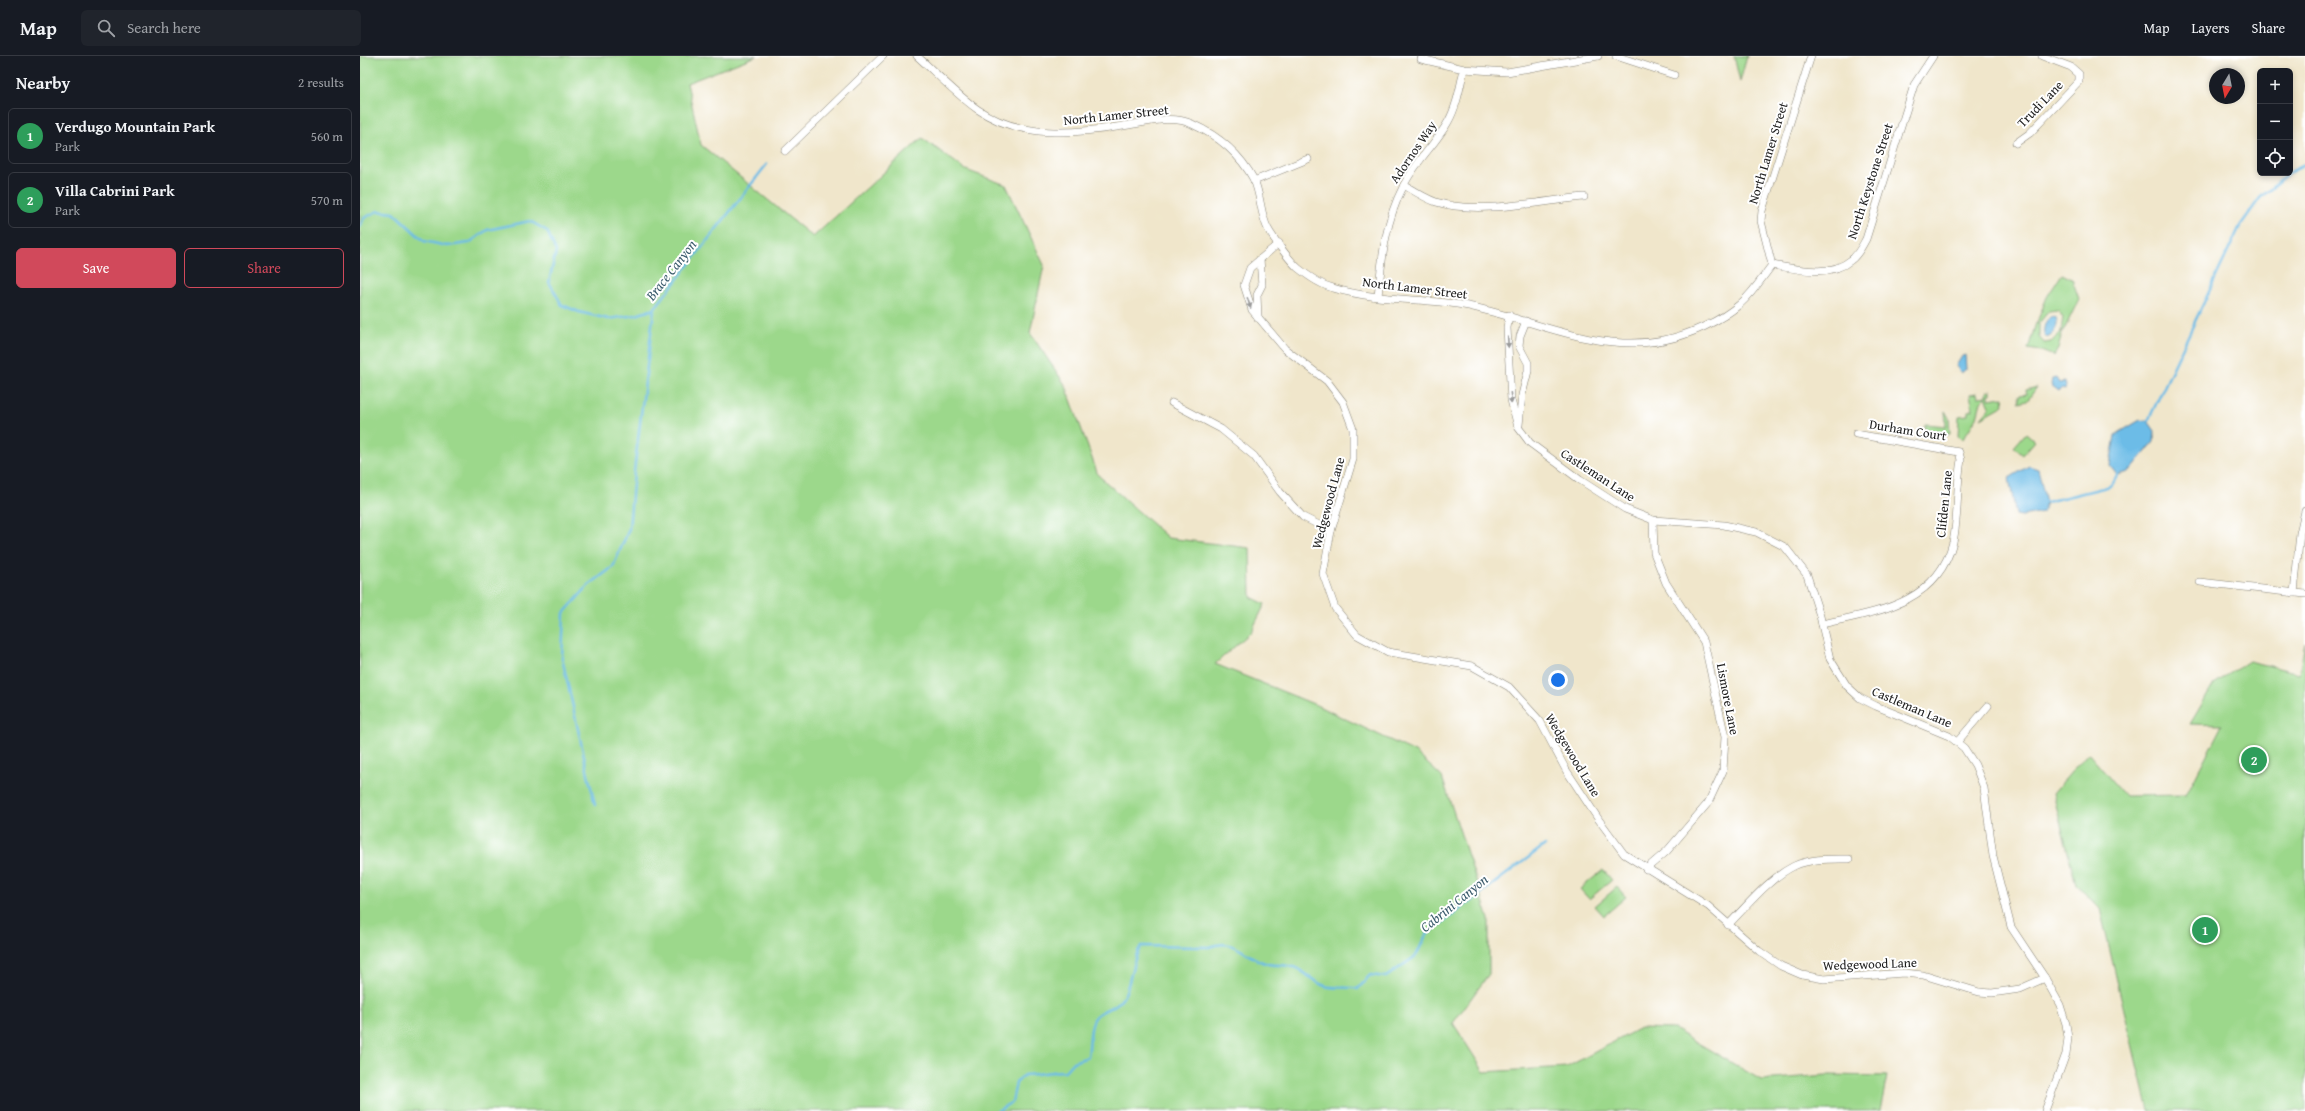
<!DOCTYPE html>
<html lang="en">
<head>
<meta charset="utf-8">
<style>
  :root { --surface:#171b24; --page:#20242c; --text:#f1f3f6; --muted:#9ea1a6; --line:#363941; --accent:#d1495b }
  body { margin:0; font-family:"Gentium Book Plus",serif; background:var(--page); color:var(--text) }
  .controls { position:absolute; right:12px; top:12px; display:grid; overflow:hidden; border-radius:6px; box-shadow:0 2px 6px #0003 }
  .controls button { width:36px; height:36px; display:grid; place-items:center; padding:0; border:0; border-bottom:1px solid var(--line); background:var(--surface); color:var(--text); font:20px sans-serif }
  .compass { position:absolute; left:1849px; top:12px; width:36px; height:36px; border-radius:50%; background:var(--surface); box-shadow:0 2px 6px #0003; rotate:190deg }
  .you { position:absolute; left:1198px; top:624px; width:14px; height:14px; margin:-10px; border:3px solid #fff; border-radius:50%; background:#1a73e8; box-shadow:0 0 0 6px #1a73e833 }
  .badge { display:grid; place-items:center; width:26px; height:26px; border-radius:50%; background:var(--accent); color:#fff; font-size:13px; font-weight:700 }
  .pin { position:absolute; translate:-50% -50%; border:2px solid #fff; box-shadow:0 1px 4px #0006 }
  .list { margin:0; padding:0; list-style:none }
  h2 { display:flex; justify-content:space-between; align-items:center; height:52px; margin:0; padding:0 16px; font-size:17px }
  h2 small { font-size:13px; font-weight:400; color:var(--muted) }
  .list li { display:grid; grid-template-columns:26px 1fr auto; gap:12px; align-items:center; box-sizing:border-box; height:56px; margin:0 8px 8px; padding:0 8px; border:1px solid var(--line); border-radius:6px }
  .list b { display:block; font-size:15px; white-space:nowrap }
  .list p { margin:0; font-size:13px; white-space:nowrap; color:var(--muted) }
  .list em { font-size:13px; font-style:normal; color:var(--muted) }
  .actions { display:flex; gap:8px; padding:12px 16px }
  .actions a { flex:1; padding:9px 0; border:1px solid var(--accent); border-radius:6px; text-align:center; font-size:14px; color:var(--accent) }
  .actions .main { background:var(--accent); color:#fff }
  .icon { flex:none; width:22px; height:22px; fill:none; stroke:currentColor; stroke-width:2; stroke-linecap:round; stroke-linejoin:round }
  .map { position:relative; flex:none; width:1945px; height:1055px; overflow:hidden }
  header { display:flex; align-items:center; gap:24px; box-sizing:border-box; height:56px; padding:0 20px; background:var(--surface); border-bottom:1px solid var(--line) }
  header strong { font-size:19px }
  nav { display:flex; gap:22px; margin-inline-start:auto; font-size:14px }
  .search { width:280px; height:36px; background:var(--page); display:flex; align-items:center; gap:10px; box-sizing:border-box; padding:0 14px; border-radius:6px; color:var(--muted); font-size:15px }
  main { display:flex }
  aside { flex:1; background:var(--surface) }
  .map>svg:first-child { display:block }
  .green { fill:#9cd88b; stroke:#5c7a54 }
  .water { fill:#6cbce7; stroke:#446c82 }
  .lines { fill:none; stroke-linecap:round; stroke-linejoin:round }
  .stream { stroke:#6cbce7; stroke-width:2.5 }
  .street-casing { stroke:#868174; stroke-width:8 }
  .street { stroke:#fff; stroke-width:7 }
  .oneway { fill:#999 }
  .labels { text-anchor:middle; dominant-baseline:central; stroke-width:4; stroke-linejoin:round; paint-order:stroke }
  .street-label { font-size:13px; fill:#1c1c1c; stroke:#fff }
  .water-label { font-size:14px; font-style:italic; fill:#3c5c6d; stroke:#fff }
</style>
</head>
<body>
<header>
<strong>Map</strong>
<div class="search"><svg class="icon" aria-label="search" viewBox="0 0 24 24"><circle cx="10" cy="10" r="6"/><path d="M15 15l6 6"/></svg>Search here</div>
<nav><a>Map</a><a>Layers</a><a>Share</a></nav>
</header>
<main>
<aside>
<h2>Nearby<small>2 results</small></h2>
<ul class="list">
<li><span class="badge" style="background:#2e9e5b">1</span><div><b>Verdugo Mountain Park</b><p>Park</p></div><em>560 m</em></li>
<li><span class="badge" style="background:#2e9e5b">2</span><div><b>Villa Cabrini Park</b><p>Park</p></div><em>570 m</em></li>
</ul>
<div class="actions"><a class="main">Save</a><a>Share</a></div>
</aside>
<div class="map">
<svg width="1945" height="1055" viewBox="0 0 1945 1055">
  <rect width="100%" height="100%" fill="#fff"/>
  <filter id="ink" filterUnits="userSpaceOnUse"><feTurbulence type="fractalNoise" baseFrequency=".025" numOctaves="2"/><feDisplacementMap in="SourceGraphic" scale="8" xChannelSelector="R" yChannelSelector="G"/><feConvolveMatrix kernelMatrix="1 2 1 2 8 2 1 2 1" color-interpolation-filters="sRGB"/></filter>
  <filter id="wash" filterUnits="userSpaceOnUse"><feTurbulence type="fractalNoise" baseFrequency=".012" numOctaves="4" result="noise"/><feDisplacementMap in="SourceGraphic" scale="16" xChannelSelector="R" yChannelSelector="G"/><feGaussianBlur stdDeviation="0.9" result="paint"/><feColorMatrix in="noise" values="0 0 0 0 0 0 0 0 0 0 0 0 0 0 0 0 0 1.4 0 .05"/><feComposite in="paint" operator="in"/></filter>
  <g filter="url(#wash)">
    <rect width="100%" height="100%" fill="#f0e6cb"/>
    <g class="green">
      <polygon points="0,0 396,0 327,27 341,89 453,181 562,82 606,114 646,129 684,209 670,277 706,330 738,419 808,482 890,492 891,541 905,548 891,576 855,608 956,649 1055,696 1082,721 1129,863 1129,918 1093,967 1124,1016 1207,1011 1280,972 1314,973 1401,1024 1467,1019 1527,1020 1520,1055 0,1055"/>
      <polygon points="1374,0 1387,0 1380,26"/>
      <polygon points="1702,218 1712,223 1719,243 1703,276 1701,275 1703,261 1698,254 1689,255 1679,267 1677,266 1687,241"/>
      <polygon points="1676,267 1679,268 1679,281 1684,287 1691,286 1701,276 1702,277 1698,293 1694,300 1681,295 1668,293"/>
      <polygon points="1677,331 1667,345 1660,347 1659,339 1667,338 1666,334"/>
      <polygon points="1631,334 1631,338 1629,338 1629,343 1643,341 1644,349 1621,362 1630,351 1626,341 1621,346 1617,361 1603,383 1598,380 1599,360 1608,359 1608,355 1613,354 1610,338 1617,337 1618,341 1627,340 1627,335"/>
      <polygon points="1585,355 1589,362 1590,378 1577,381 1564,378 1565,368 1586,370"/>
      <polygon points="1666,377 1675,385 1663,399 1654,391"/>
      <polygon points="1945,587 1945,1055 1788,1055 1740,853 1716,828 1693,737 1728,697 1765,740 1826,739 1862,669 1830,668 1854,628 1889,605 1939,617"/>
      <polygon points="1243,814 1252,824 1229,843 1220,833"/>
      <polygon points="1257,831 1266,841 1244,860 1235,850"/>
    </g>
    <g class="water">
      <path d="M 1695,260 C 1700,268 1695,278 1686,281 C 1681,275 1685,267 1690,261 Z"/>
      <polygon points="1605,299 1606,313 1601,317 1596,310 1602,300"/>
      <polygon points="1696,322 1699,327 1705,326 1706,330 1705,333 1702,332 1699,335 1691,329 1692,323"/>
      <polygon points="1780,364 1788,365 1795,375 1794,386 1769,416 1757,419 1750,410 1755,379"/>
      <polygon points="1669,410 1678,413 1686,446 1683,456 1662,460 1656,459 1649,422"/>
    </g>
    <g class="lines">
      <g class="stream">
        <polyline points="1930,116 1945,109"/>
        <polyline points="0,171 4,162 18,155 34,157 64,185 87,190 109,187 127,174 170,165 187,175 196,195 189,226 202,249 219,256 248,263 276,259 294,253 407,108"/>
        <polyline points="1788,365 1880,170 1900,142 1929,117"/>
        <polyline points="1686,446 1747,431 1752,428 1757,419"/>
        <polyline points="235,749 202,602 204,557 229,529 253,511 269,473 274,416 294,253"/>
        <path d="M 637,1055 L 652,1046 L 656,1027 L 664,1019 C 678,1019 690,1015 705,1015 L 713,1006 L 728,1001 C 730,990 729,966 737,959 C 747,951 757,952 764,940 C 772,924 771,905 781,890 L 849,891 C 876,881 885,902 908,908 C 919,910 928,908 938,913 C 947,918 955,927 965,930 C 975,933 988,930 998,933 L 1010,919 L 1026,921 L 1056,900 L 1066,879 L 1185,789"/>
      </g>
    </g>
  </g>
  <g filter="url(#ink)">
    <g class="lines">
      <g class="street-casing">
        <g id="street">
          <path d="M 557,0 C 576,17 596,38 617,53 C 660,83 715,78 763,70 C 784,67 812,58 832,68 C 859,80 880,98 894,124 C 901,139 900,158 908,173 C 913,182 930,205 938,212 C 948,220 961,229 973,232 C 1015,245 1060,242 1103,249 C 1169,261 1234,298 1304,284 C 1329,279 1361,265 1380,248 C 1393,237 1402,222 1412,209 L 1401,165 L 1402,155 L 1451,0"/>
          <polyline points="1256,0 1314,19"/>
          <polyline points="1061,3 1104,13 1147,16 1238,0"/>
          <polyline points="1656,87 1670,77 1719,25 1719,18 1711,11 1682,0"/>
          <polyline points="425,95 523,0"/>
          <polyline points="894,125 948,103"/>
          <path d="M 1044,129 C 1054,135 1065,142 1076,146 C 1117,159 1181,145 1224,141"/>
          <polyline points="919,187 890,212 884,229 892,254 925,293 967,325 983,346 993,373 993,403 971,475 963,518 975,552 997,579 1028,596 1112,610 1149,631 1180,665 1206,714 1239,764 1264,798 1348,850 1399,895 1421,910 1442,919 1464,923 1544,917 1563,919 1619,936 1632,937 1660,933 1685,922"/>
          <path d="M 1412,209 C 1437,213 1470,222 1491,204 C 1498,199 1502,190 1506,183 L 1554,29 L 1573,0"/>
          <path d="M 1018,240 C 1022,202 1025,166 1043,131 C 1054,107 1075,89 1088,66 C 1097,50 1100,31 1104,13"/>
          <polyline points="1149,259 1147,272 1151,344 1158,371 1170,387 1220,424 1265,453 1293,464 1364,469 1396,476 1425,491 1447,519 1460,560 1470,603 1487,630 1500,642 1516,650 1589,680 1604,692 1615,709 1624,732 1633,800 1651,871 1685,922 1700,949 1706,968 1708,982 1706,998 1685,1055"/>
          <polyline points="898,262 897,239 902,229 900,203"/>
          <polyline points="812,347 861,373 894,400 920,436 943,461 971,475"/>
          <polyline points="1159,369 1162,339 1168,315 1168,307 1159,290 1160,280 1166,265"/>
          <polyline points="1840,526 1945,538"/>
          <polyline points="1934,537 1940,477 1945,455"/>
          <path d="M 1462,568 C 1515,556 1577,549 1593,486 C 1599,459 1596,431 1601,404 L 1599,396 L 1496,378"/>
          <polyline points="1598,685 1628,650"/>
          <polyline points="1286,813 1307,795 1348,747 1363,715 1365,681 1344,586 1306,527 1294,497 1293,464"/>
          <path d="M 1368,869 C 1388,849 1408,823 1434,810 C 1451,802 1471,803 1489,803"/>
        </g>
      </g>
      <use href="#street" class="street"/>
    </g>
    <defs><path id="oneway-solid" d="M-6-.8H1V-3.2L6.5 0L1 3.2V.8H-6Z"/></defs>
    <g class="oneway">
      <use href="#oneway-solid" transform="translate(889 247) rotate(72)"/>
      <use href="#oneway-solid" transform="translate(1148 286) rotate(87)"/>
      <use href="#oneway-solid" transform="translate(1151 342) rotate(83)"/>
    </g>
  </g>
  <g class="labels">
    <g class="street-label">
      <text transform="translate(1680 48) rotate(-46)">Trudi Lane</text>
      <text transform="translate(756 59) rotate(-6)">North Lamer Street</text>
      <text transform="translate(1053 96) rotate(-56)">Adornos Way</text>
      <text transform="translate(1408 97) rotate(-73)">North Lamer Street</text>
      <text transform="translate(1510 125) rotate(-72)">North Keystone Street</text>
      <text transform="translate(1055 232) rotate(7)">North Lamer Street</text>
      <text transform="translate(1548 374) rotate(9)">Durham Court</text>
      <text transform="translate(1238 419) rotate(33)">Castleman Lane</text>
      <text transform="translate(968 447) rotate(-75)">Wedgewood Lane</text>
      <text transform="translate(1584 448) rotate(-84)">Clifden Lane</text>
      <text transform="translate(1368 643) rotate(79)">Lismore Lane</text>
      <text transform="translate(1552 651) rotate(23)">Castleman Lane</text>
      <text transform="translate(1213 699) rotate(59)">Wedgewood Lane</text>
      <text transform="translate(1510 908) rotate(-2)">Wedgewood Lane</text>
    </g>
    <g class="water-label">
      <text transform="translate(311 214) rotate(-52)">Brace Canyon</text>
      <text transform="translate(1094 847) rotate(-39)">Cabrini Canyon</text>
    </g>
  </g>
</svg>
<div class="controls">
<button>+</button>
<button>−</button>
<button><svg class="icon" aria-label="locate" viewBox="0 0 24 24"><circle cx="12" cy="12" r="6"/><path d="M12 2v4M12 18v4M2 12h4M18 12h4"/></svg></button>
</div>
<svg class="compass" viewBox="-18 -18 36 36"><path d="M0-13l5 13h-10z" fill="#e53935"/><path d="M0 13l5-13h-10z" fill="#9ea1a6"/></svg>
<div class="you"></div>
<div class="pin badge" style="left:1845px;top:874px;background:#2e9e5b">1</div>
<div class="pin badge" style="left:1894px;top:704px;background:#2e9e5b">2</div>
</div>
</main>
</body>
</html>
